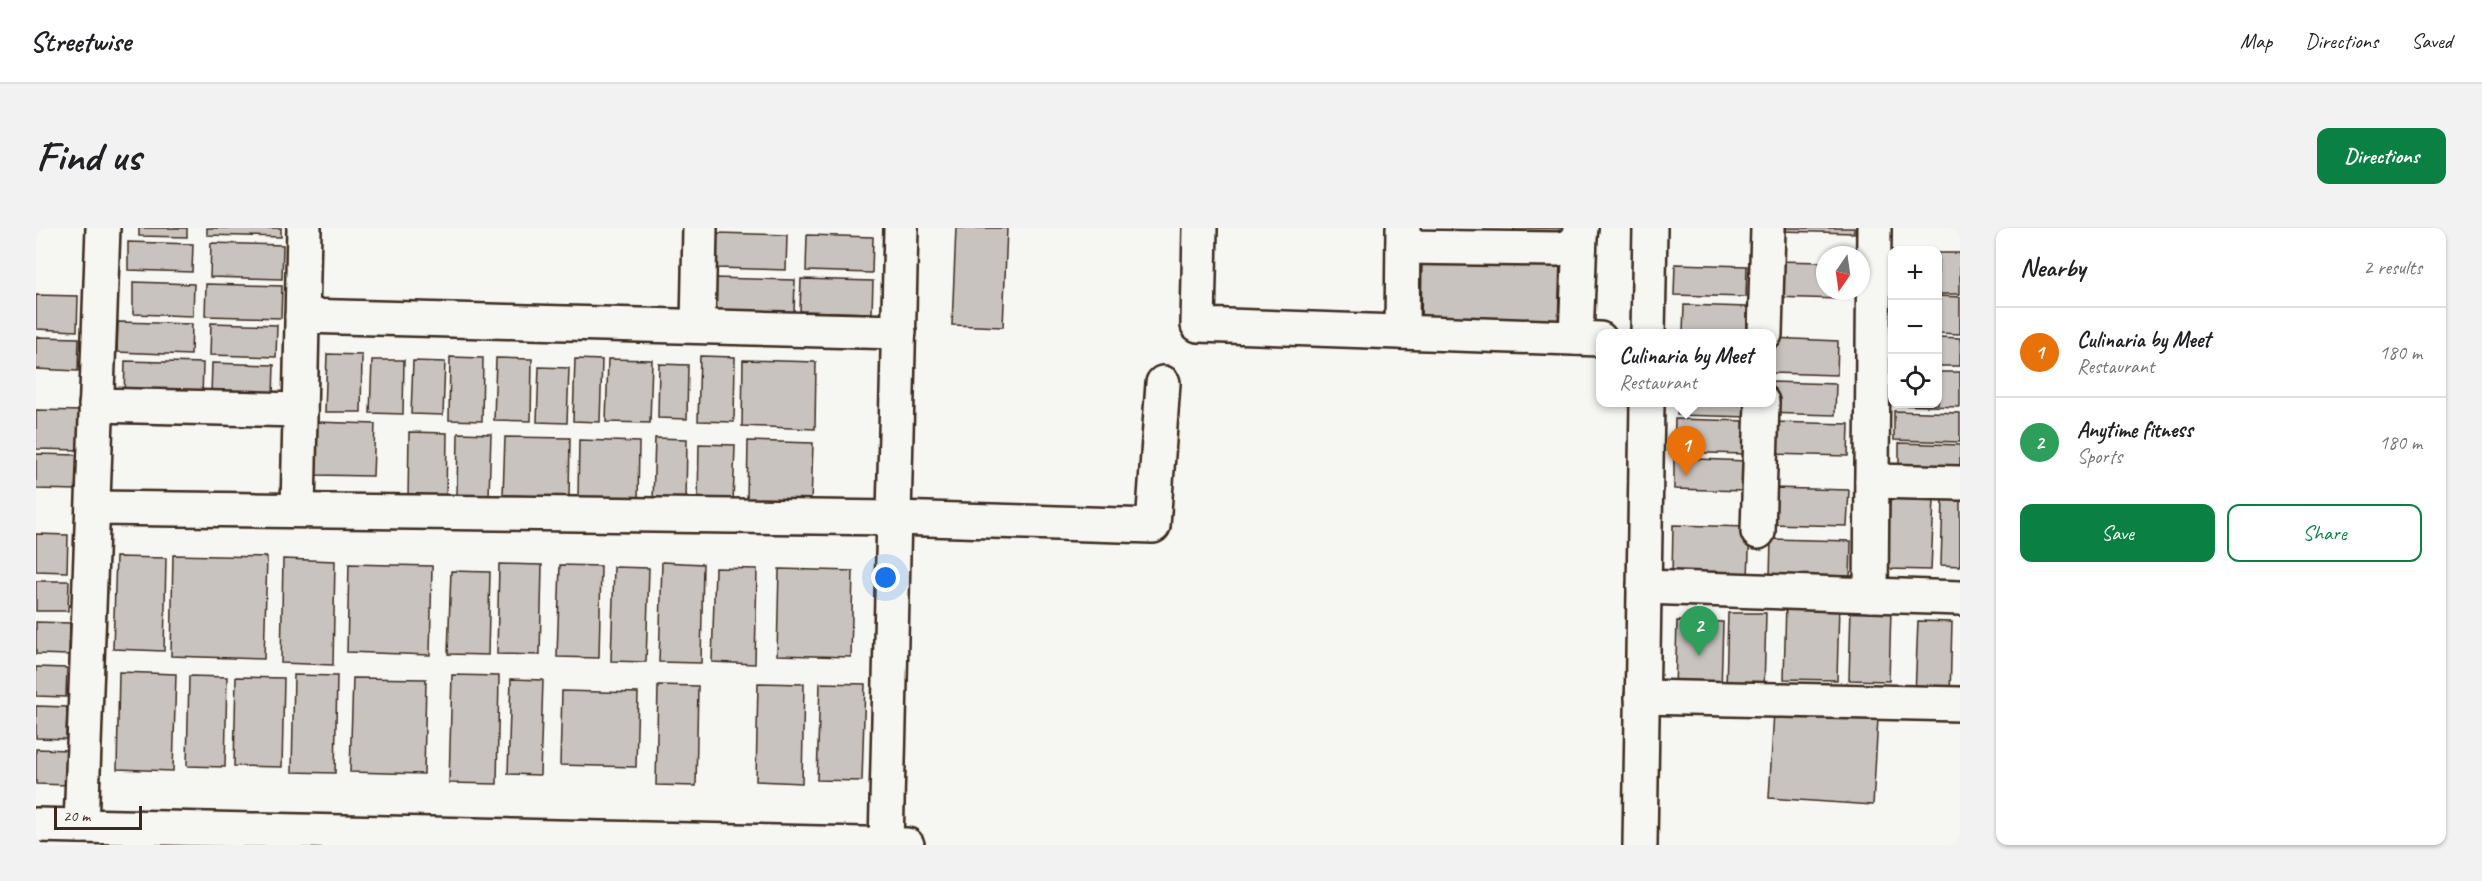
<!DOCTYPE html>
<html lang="en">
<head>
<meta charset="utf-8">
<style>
  :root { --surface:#fff; --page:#f2f2f2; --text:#202124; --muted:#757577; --line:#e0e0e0; --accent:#0b8043 }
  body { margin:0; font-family:Caveat,sans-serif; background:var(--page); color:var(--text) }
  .controls { position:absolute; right:18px; top:18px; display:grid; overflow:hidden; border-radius:12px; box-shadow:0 2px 4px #0004 }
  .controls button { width:54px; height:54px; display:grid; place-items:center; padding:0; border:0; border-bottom:2px solid var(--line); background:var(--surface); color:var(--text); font:30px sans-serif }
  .compass { position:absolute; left:1780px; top:18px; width:54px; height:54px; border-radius:50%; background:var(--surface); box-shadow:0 2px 4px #0004; rotate:193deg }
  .scale { position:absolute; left:18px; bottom:15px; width:88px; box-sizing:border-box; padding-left:6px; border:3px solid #3b2a1e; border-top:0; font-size:16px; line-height:21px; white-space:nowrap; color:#3b2a1e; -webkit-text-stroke:4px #f6f6f2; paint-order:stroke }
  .you { position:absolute; left:850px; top:350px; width:21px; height:21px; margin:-15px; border:4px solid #fff; border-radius:50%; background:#1a73e8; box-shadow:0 0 0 9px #1a73e833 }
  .badge { display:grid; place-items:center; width:39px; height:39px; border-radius:50%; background:var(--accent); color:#fff; font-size:20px; font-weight:700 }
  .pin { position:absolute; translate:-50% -50px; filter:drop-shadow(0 2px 3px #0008) }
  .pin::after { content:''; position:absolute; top:32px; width:21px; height:18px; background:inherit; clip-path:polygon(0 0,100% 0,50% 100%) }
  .popup { position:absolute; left:1560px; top:101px; width:180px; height:78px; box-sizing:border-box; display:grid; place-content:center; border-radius:12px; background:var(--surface); filter:drop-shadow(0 2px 4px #0005); font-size:20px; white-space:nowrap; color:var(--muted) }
  .popup b { font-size:22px; color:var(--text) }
  .popup::after { content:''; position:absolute; left:50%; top:100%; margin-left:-12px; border:12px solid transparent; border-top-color:var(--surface) }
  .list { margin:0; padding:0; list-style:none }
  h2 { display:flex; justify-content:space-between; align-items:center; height:78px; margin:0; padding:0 24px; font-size:26px }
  h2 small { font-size:20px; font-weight:400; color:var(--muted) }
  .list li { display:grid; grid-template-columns:39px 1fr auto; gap:18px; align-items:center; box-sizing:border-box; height:90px; padding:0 24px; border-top:2px solid var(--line) }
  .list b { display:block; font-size:22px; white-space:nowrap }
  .list p { margin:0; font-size:20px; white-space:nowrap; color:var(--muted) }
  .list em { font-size:20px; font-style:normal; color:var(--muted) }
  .actions { display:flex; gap:12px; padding:18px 24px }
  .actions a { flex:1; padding:14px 0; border:2px solid var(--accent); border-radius:12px; text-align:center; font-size:21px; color:var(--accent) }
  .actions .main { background:var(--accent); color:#fff }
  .icon { flex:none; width:33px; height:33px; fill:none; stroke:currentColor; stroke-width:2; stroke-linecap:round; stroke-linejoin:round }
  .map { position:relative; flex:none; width:1924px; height:617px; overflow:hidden; border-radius:12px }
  header { display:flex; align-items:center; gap:36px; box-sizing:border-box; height:84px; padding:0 30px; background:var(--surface); border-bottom:2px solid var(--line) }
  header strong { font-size:28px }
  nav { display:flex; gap:33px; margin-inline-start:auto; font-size:21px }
  .intro { display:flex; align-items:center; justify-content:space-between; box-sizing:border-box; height:144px; padding:0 36px }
  h1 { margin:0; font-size:42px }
  .button { padding:15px 27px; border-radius:12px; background:var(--accent); color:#fff; font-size:21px; font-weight:700 }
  main { display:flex; gap:36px; padding:0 36px }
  aside { flex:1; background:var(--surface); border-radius:12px; box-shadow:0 2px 4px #0004 }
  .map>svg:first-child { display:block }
  .building { fill:#c8c3be; stroke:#3b2a1e; stroke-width:1.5 }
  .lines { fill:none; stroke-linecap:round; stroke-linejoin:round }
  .street-casing { stroke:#3b2a1e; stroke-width:38 }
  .secondary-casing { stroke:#3b2a1e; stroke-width:38 }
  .street { stroke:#f6f6f2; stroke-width:33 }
  .secondary { stroke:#f6f6f2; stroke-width:33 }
</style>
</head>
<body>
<header>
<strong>Streetwise</strong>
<nav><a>Map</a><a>Directions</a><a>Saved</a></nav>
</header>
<div class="intro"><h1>Find us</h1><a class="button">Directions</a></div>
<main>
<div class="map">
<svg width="1924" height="617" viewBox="0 0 1924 617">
  <rect width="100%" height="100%" fill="#f6f6f2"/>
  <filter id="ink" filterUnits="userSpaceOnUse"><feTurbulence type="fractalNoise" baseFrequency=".0167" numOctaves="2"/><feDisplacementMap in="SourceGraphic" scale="12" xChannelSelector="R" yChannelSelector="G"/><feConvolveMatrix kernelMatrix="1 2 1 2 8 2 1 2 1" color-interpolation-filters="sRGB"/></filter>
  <g filter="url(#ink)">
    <g class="building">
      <polygon points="103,0 151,0 151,9 103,8"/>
      <polygon points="171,0 245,0 245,9 171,7"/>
      <polygon points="920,0 971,0 967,99 916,97"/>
      <polygon points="1478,0 1541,0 1541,6 1478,7"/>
      <polygon points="1744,0 1818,0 1818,5 1744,3"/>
      <polygon points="681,5 751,7 750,42 680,40"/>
      <polygon points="771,7 837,9 836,45 770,43"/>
      <polygon points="92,14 157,16 156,44 92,42"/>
      <polygon points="175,15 247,17 246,51 174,49"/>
      <rect x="1902" y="25" width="22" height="41"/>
      <polygon points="1386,28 1524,31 1522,101 1385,98"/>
      <polygon points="1737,33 1789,34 1789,63 1805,63 1804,71 1736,69"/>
      <polygon points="1639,36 1711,38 1710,69 1638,67"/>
      <polygon points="677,50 759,52 758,85 676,82"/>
      <polygon points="765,51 837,53 836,85 764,83"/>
      <polygon points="97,54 158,56 157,88 97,86"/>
      <polygon points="170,56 246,58 245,90 169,88"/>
      <polygon points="0,67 42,68 41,103 0,101"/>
      <polygon points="1902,68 1924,69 1924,106 1902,105"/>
      <polygon points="1648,77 1711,79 1711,106 1647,105"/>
      <polygon points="82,94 156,96 155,127 81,124"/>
      <polygon points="175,95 241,97 240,129 174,127"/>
      <polygon points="0,109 43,110 42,143 0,141"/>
      <polygon points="1902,109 1924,110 1924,138 1902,138"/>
      <polygon points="1736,110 1802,113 1801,147 1736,145"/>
      <polygon points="291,126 326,127 325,184 289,184"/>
      <polygon points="664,128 699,129 698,194 662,193"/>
      <polygon points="414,129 447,130 446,193 413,192"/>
      <polygon points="460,130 496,131 495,193 458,192"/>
      <polygon points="539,131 566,132 564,194 537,193"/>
      <polygon points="572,131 616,132 614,195 570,194"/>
      <polygon points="336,132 368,132 367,186 334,185"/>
      <polygon points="707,132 780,134 779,201 706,198"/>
      <polygon points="89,133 167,135 166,171 88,169"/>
      <polygon points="377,133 409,134 407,187 375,186"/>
      <polygon points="176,135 238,137 237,168 175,167"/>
      <polygon points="623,136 652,137 651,191 622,190"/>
      <polygon points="503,139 533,140 531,195 501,194"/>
      <polygon points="1902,144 1924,144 1924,179 1858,177 1902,176"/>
      <polygon points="1736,154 1800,156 1799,187 1728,185 1736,174"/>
      <polygon points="1642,174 1715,174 1715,189 1641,187"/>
      <polygon points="0,182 46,183 45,222 0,221"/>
      <polygon points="1858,183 1924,185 1924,214 1858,212"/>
      <polygon points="1639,191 1710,193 1709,226 1638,224"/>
      <polygon points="279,194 339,196 337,248 278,247"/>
      <polygon points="1735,194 1813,196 1812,228 1734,226"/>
      <polygon points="373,204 411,205 410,273 372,272"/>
      <polygon points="422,205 455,206 453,268 421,267"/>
      <polygon points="469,209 534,210 533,269 467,267"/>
      <polygon points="619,210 651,211 650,274 617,273"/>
      <polygon points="543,212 603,214 602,273 542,271"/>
      <polygon points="712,213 777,215 775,276 711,274"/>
      <polygon points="1863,215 1924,217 1924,249 1863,247"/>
      <polygon points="663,216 699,217 697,275 662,274"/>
      <polygon points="0,226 43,227 42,262 0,261"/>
      <polygon points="1638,230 1710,233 1709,263 1638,261"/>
      <polygon points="1732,260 1813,262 1811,298 1732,296"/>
      <polygon points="1854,269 1898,270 1895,342 1852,341"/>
      <polygon points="1907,270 1924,271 1924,338 1905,337"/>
      <polygon points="1637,297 1714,299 1712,349 1636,347"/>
      <polygon points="0,306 32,307 31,344 0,343"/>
      <polygon points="1735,311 1815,313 1814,352 1734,350"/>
      <polygon points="137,327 231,329 228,431 135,428"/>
      <polygon points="80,329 130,330 128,423 77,421"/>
      <polygon points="247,331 299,333 297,437 245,435"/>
      <polygon points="626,334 667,336 665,435 623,434"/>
      <polygon points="313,336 396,338 394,427 311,424"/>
      <polygon points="463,336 506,337 504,427 461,426"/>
      <polygon points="524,337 565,338 563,430 521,429"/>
      <polygon points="578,339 613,340 610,434 575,433"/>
      <polygon points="679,340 721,341 719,436 676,434"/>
      <polygon points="743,341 817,343 815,429 741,427"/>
      <polygon points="415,343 454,344 452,427 412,426"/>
      <polygon points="0,353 33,353 32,383 0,383"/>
      <polygon points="1750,374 1803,376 1801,452 1748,451"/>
      <polygon points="1815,379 1855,381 1853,453 1813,452"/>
      <polygon points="1692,385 1730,385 1728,462 1690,460"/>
      <polygon points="1641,393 1687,394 1685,463 1639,462"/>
      <polygon points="1882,393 1916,394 1914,468 1879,467"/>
      <polygon points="0,394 34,395 33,427 0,426"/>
      <polygon points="0,439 31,440 30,469 0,468"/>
      <polygon points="83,444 140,446 137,543 81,541"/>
      <polygon points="258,447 301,448 299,545 256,544"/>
      <polygon points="416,447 463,448 461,556 413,555"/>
      <polygon points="153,448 191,449 189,539 151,538"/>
      <polygon points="200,449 248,450 246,539 198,538"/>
      <polygon points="317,450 390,451 388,546 314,544"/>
      <polygon points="475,451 507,452 504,547 472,546"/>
      <polygon points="722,455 768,456 766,555 720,553"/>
      <polygon points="784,455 829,456 826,553 781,552"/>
      <polygon points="622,457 662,458 660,558 620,557"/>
      <polygon points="526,463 602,465 600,539 524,537"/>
      <polygon points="0,478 31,479 30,511 0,510"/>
      <polygon points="1738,483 1842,490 1837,577 1733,570"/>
      <polygon points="0,521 34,522 33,557 0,556"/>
    </g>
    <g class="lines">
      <g class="street-casing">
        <g id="street">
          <polyline points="1164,0 1162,97 1564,111"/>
          <polyline points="1367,19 1521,21 1535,19 1544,8 1545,0"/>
          <polyline points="266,88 863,104"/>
          <polyline points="662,98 664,0"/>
          <polyline points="1366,104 1367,0"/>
          <polyline points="1729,106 1732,0"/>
          <polyline points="1540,110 1544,8"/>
          <polyline points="60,177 264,182"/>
          <polyline points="1836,253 1924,255"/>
          <polyline points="57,280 858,290 1117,298 1127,155"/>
          <polyline points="262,282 268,0"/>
          <polyline points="1722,304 1726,174"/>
          <polyline points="1608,359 1924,370"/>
          <polyline points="1835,367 1838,0"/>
          <polyline points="1606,469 1924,476"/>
          <polyline points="45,598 67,0"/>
          <polyline points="850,616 865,0"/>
        </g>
      </g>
      <g class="secondary-casing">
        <g id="secondary">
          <polyline points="1612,106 1614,0"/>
          <polyline points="0,597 871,617"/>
          <polyline points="1604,617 1611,174"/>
        </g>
      </g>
      <use href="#street" class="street"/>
      <use href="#secondary" class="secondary"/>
    </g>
  </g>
</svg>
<div class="controls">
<button>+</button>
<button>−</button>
<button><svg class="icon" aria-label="locate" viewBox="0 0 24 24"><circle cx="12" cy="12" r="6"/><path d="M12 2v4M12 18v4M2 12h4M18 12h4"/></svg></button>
</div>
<svg class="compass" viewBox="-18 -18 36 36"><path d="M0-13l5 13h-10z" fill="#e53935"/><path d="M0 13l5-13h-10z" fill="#757577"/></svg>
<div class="scale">20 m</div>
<div class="you"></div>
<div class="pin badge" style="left:1650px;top:248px;background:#e8710a">1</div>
<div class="popup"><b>Culinaria by Meet</b>Restaurant</div>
<div class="pin badge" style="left:1663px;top:428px;background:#2e9e5b">2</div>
</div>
<aside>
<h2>Nearby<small>2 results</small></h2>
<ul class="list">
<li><span class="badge" style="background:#e8710a">1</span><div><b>Culinaria by Meet</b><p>Restaurant</p></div><em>180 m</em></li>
<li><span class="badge" style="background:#2e9e5b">2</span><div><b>Anytime fitness</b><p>Sports</p></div><em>180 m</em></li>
</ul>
<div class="actions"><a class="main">Save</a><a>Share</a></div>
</aside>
</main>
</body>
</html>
